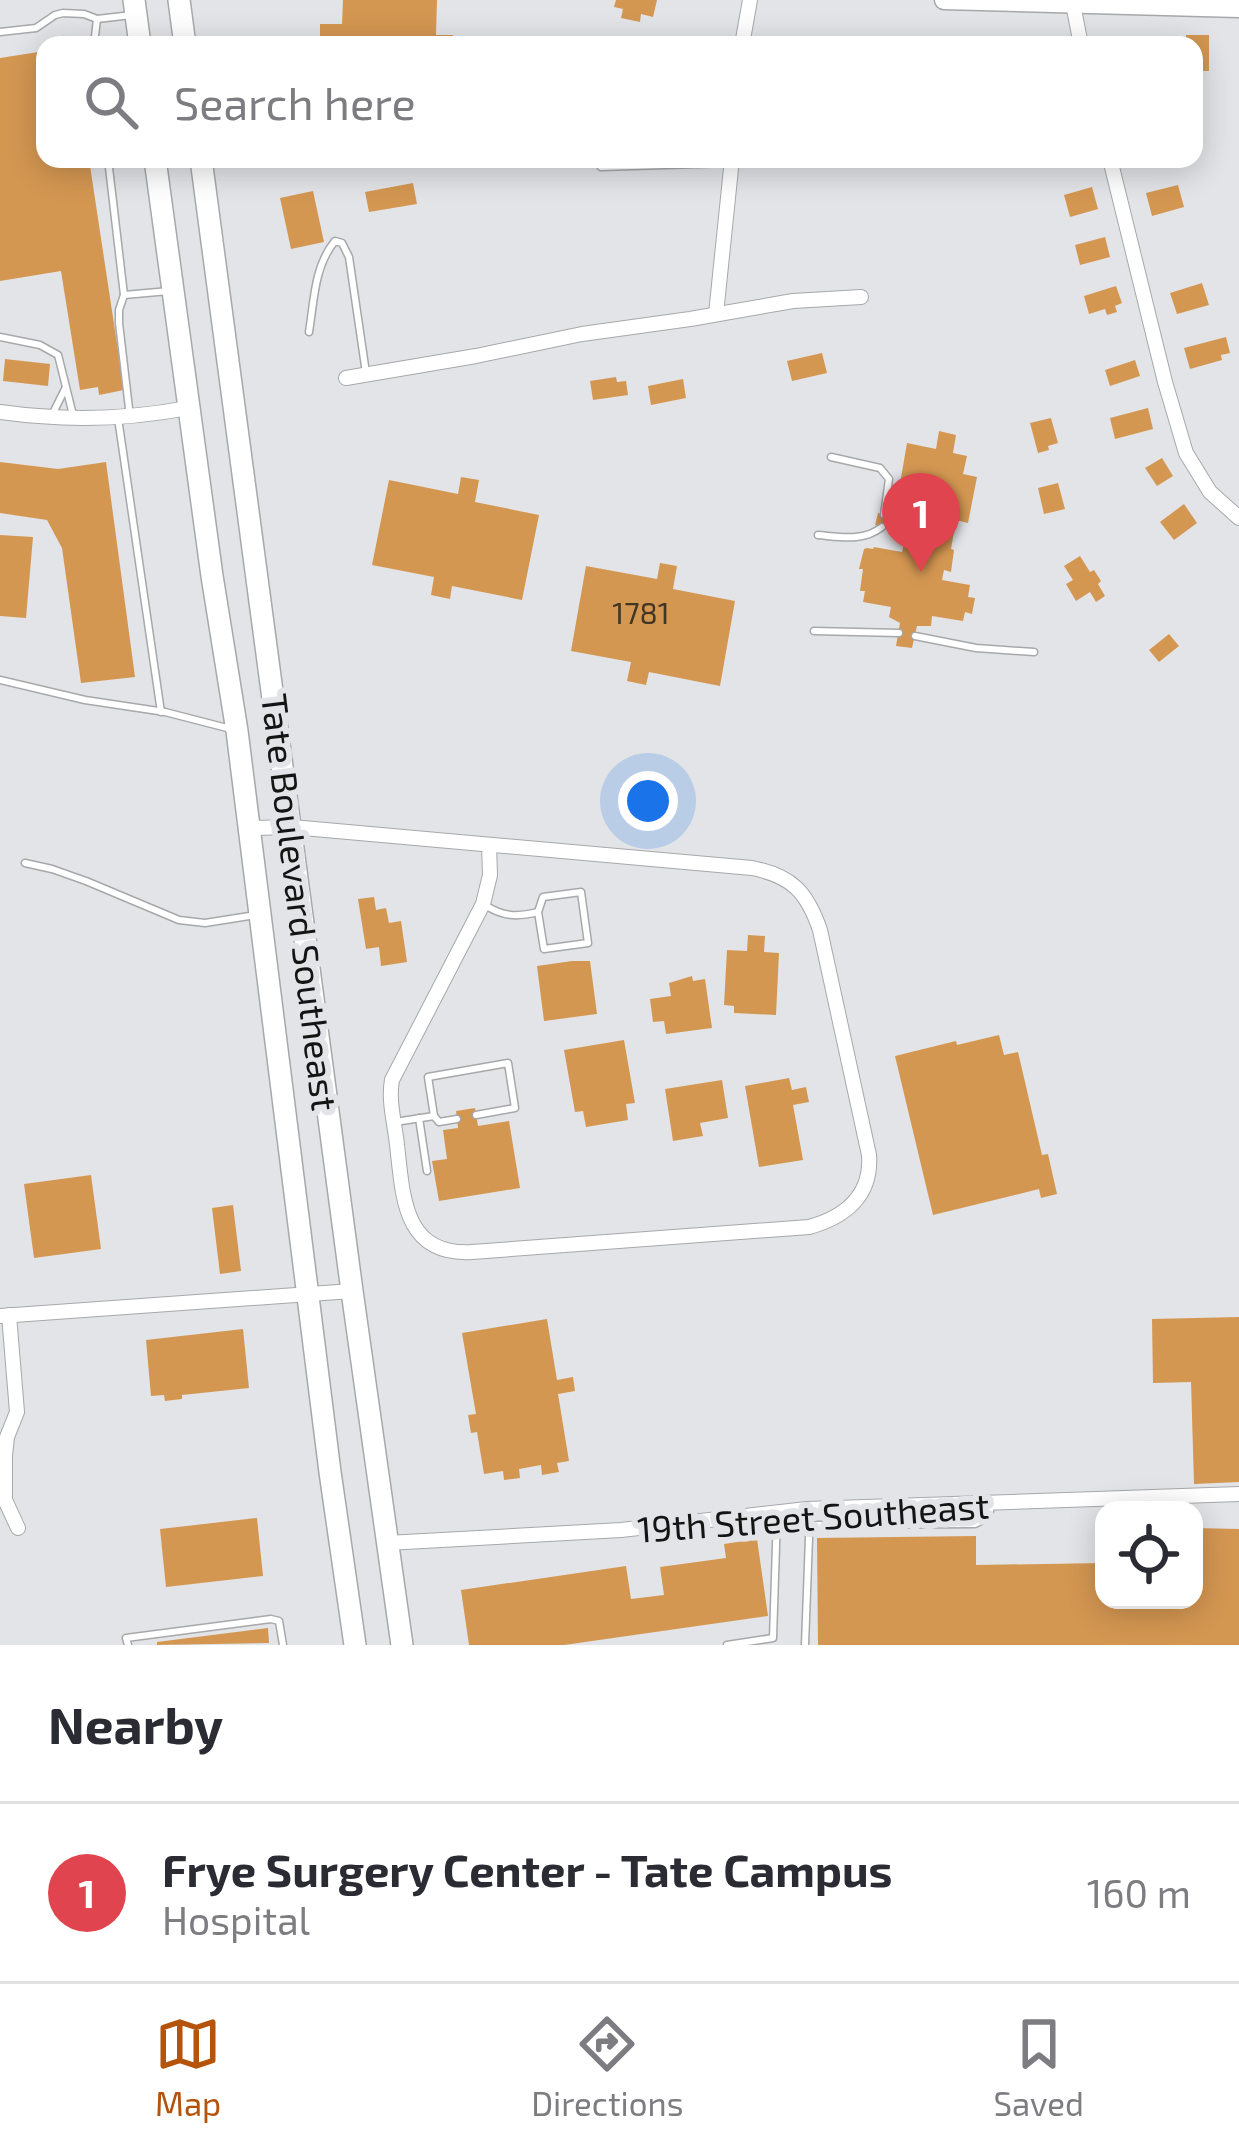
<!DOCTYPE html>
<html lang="en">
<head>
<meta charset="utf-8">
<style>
  :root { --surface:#fff; --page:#f2f2f3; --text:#2b2b33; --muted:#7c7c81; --line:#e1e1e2; --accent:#b45309 }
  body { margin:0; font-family:"Exo 2",sans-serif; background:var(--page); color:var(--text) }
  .controls { position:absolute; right:36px; bottom:36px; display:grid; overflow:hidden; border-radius:24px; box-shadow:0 6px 30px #0003 }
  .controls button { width:108px; height:108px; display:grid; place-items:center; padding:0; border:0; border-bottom:3px solid var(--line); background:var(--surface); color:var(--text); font:60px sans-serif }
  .you { position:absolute; left:648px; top:801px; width:42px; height:42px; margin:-30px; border:9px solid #fff; border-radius:50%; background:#1a73e8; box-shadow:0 0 0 18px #1a73e833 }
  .badge { display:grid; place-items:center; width:78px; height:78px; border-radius:50%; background:var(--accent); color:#fff; font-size:39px; font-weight:700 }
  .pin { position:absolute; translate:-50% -99px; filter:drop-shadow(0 3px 6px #0008) }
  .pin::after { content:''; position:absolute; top:63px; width:42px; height:36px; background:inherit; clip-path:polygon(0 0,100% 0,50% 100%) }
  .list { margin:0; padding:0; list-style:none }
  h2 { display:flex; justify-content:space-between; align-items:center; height:156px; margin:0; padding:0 48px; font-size:51px }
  h2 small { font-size:39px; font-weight:400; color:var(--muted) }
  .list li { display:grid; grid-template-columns:78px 1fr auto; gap:36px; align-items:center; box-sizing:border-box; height:180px; padding:0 48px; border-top:3px solid var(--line) }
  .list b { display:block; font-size:45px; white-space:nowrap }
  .list p { margin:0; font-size:39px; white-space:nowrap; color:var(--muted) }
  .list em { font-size:39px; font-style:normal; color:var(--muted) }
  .icon { flex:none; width:66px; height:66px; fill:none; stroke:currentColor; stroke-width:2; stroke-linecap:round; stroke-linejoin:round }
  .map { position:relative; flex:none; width:1239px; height:1645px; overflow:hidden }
  .search { position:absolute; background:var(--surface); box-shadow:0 6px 30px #0003; left:36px; right:36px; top:36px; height:132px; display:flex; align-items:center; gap:30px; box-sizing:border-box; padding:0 42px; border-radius:24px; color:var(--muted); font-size:45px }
  .sheet { height:336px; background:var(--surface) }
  nav { display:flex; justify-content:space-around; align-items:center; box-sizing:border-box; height:168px; border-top:3px solid var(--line); background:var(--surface); font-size:33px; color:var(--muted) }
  nav a { display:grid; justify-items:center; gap:6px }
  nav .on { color:var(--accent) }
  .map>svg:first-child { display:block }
  .building { fill:#d49752 }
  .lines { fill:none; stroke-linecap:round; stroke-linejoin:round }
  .lane-casing { stroke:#a6a8aa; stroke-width:9 }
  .street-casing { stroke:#a6a8aa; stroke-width:16 }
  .secondary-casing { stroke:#a6a8aa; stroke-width:21 }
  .primary-casing { stroke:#a6a8aa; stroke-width:24 }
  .lane { stroke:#fff; stroke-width:6 }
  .street { stroke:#fff; stroke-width:14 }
  .secondary { stroke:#fff; stroke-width:18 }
  .primary { stroke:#fff; stroke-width:21 }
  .labels { text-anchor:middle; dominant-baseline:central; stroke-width:12; stroke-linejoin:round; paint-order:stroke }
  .number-label { font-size:30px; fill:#433524 }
  .street-label { font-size:36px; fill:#131414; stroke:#e3e4e7 }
</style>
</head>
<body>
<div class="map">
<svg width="1239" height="1645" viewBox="0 0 1239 1645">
  <rect width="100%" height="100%" fill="#e3e4e7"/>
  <g class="building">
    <polygon points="343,0 437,0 436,35 453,35 453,45 320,43 320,24 342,24"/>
    <polygon points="616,0 657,0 653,17 641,14 640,22 621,18 623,9 614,7"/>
    <polygon points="1186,35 1209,35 1209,71 1194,71 1194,45 1186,45"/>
    <polygon points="45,51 45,159 89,159 124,390 99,395 98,387 80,390 61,271 0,281 0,58"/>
    <polygon points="413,183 417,204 369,212 365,192"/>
    <polygon points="1178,185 1184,207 1152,216 1146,193"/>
    <polygon points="1092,187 1098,209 1070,217 1064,195"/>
    <polygon points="313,191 324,242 291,249 280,198"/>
    <polygon points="1105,237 1110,257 1080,265 1075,245"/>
    <polygon points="1202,283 1209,305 1177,314 1170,293"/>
    <polygon points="1116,286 1122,303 1115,306 1117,312 1107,315 1105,309 1089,314 1084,296"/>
    <polygon points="1226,337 1230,353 1221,355 1222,360 1190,369 1184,348"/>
    <polygon points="822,353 827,373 792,381 787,361"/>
    <polygon points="5,359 50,364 48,386 3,381"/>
    <polygon points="1135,360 1140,376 1110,386 1105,370"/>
    <polygon points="616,377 617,382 626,381 628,395 593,400 590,381"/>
    <polygon points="683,379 686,398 651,405 648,386"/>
    <polygon points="1148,408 1153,429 1115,439 1110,418"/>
    <polygon points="1051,418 1058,443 1048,446 1049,450 1038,453 1030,423"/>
    <polygon points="939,431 956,435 953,453 967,456 963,474 977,477 968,523 956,520 951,549 954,550 951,572 944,570 942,580 970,585 968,597 975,598 972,614 965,612 963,621 932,616 931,626 917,626 912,648 896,646 900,623 889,617 891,607 863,602 865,591 860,591 863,569 859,569 864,549 867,548 873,549 874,547 902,552 904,544 899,543 902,530 875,525 878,513 893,517 899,509 896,507 907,443 936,449"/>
    <polygon points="1162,458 1173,476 1157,486 1145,468"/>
    <polygon points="0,462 58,469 106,462 135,677 81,683 62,548 47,520 0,513"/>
    <polygon points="461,477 479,480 475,502 539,515 522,600 452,586 450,599 431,595 434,577 372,565 389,480 458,494"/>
    <polygon points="1058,483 1065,509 1044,514 1038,488"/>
    <polygon points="1184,504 1197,523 1174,540 1160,522"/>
    <polygon points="0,535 33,537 26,618 0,616"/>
    <polygon points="1080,556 1090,572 1094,570 1101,581 1098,584 1105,596 1096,602 1090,592 1076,601 1066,584 1073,580 1064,566"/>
    <polygon points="660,563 677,566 673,589 735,601 720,686 649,672 646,685 627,681 631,662 571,651 586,566 657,579"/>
    <polygon points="1169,634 1179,646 1159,662 1149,650"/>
    <polygon points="374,897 376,910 386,908 389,923 401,921 407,962 381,966 379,947 366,949 358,899"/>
    <polygon points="748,935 765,936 764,952 779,953 776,1015 734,1013 734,1006 724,1005 727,950 747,951"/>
    <polygon points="572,961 590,961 597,1014 544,1021 537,966"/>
    <polygon points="692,976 693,981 705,979 712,1028 666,1034 664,1021 653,1022 650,999 671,996 669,983"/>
    <polygon points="999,1035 1004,1055 1018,1052 1042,1155 1048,1154 1057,1194 1041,1198 1039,1189 933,1215 895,1056 956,1041 957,1045"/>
    <polygon points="624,1040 635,1103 626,1104 628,1120 586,1127 583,1111 575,1112 564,1050"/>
    <polygon points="789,1078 792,1090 806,1087 809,1102 793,1105 803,1160 759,1167 745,1086"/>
    <polygon points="722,1080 728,1118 700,1123 703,1136 673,1141 665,1089"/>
    <polygon points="475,1108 478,1126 509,1121 520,1188 439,1201 432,1161 447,1159 443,1130 458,1128 456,1111"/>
    <polygon points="91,1175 101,1249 34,1258 24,1184"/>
    <polygon points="233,1205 241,1271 220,1274 212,1208"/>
    <polygon points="1239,1317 1239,1482 1194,1484 1191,1382 1153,1383 1152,1319"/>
    <polygon points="547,1319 557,1380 573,1377 575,1391 558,1394 569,1461 557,1463 559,1472 542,1475 541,1465 519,1469 520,1478 504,1480 503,1471 484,1474 477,1432 471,1433 468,1415 476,1414 462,1333"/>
    <polygon points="243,1329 249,1388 182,1395 182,1399 165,1401 164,1395 151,1396 146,1340"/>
    <polygon points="257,1518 263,1576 166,1587 160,1529"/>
    <polygon points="1194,1528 1239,1529 1239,1645 818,1645 817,1538 976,1536 976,1565 1104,1563 1104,1600 1194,1600"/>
    <polygon points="757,1539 768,1616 564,1645 469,1645 461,1590 626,1566 631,1599 664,1595 660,1567 726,1558 724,1544"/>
    <polygon points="268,1628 269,1643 157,1645 157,1642"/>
  </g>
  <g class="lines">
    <g class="lane-casing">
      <g id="lane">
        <polyline points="0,32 36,28 55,15 63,13 84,14 97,19 132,15"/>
        <polyline points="94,45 97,19"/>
        <polyline points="108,159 124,295 119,310 119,323 130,417"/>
        <polyline points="601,167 729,163"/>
        <polyline points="124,295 169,291"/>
        <path d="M 309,332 C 314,302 314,266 335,241 L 342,243 L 349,257 L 366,373"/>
        <polyline points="0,337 40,345 58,355 74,419"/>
        <polyline points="53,413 65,389"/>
        <polyline points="118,418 161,712"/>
        <polyline points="831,457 880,468 889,479 884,515"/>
        <path d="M 818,535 C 841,537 863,542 882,527"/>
        <polyline points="814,631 899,633"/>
        <polyline points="915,636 976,648 1034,652"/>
        <polyline points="0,680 85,700 165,712 231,729"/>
        <polyline points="25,863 52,869 86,881 179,920 205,923 256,915"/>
        <polygon points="581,892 588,943 544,949 538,912 543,897"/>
        <path d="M 485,905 C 503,917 518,917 538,912"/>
        <polyline points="434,1116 439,1122 457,1119"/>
        <polyline points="419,1118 427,1171"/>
        <polyline points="395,1122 434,1116 428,1077 508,1063 515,1108 476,1115"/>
        <polyline points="810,1525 975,1524 989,1517 991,1504"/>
        <polyline points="128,1645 126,1638 271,1619 279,1621 283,1645"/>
        <polyline points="727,1645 773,1638 777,1515"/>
        <polyline points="805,1645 810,1511"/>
      </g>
    </g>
    <g class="street-casing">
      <g id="street">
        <polyline points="1073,4 1081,45"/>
        <polyline points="742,45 750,0"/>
        <polyline points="1110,159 1165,382 1186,453 1210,492 1239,518"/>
        <polyline points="716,314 732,159"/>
        <polyline points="346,378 476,356 582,334 690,319 793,301 861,297"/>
        <path d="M 0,412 C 64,421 125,420 188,408"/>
        <path d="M 249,828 L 292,827 L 752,868 C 792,876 807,892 820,930 L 869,1155 C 872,1196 845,1217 809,1227 L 472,1252 C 403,1256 403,1196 397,1145 C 395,1124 388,1101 392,1080 L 483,904 L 490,875 L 489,845"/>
        <polyline points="9,1315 17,1412 7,1437 5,1455 5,1500 18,1528"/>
        <polyline points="0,1316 352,1291"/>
        <polyline points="387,1543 621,1530 807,1509 1239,1494"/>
      </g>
    </g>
    <g class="secondary-casing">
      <polyline id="secondary" points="944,0 1239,8"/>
    </g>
    <g class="primary-casing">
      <g id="primary">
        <polyline points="134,0 140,45"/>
        <polyline points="179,0 185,45"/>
        <polyline points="155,159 212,576 237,731 330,1472 355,1645"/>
        <polyline points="201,159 352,1291 402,1645"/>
      </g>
    </g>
    <use href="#lane" class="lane"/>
    <use href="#street" class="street"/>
    <use href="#secondary" class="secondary"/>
    <use href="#primary" class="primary"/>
  </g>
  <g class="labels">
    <g class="number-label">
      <text x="641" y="612">1781</text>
    </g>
    <g class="street-label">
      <text transform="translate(301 902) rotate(83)">Tate Boulevard Southeast</text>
      <text transform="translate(813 1516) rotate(-4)">19th Street Southeast</text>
    </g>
  </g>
</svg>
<div class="controls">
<button><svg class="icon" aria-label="locate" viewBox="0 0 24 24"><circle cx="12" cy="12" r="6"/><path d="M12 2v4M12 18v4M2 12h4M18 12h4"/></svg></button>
</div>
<div class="you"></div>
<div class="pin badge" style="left:921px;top:572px;background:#e0444e">1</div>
<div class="search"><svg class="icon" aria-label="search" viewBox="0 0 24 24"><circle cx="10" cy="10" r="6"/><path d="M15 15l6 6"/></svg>Search here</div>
</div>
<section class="sheet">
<h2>Nearby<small></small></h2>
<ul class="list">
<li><span class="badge" style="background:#e0444e">1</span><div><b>Frye Surgery Center - Tate Campus</b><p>Hospital</p></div><em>160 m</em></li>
</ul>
</section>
<nav>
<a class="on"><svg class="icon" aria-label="map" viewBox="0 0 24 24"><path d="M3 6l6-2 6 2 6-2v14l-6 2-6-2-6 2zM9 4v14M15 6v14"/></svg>Map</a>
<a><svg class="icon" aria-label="directions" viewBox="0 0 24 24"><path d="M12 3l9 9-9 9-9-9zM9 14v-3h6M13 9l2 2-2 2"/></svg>Directions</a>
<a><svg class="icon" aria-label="saved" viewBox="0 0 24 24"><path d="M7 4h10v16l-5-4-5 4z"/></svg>Saved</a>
</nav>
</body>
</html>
